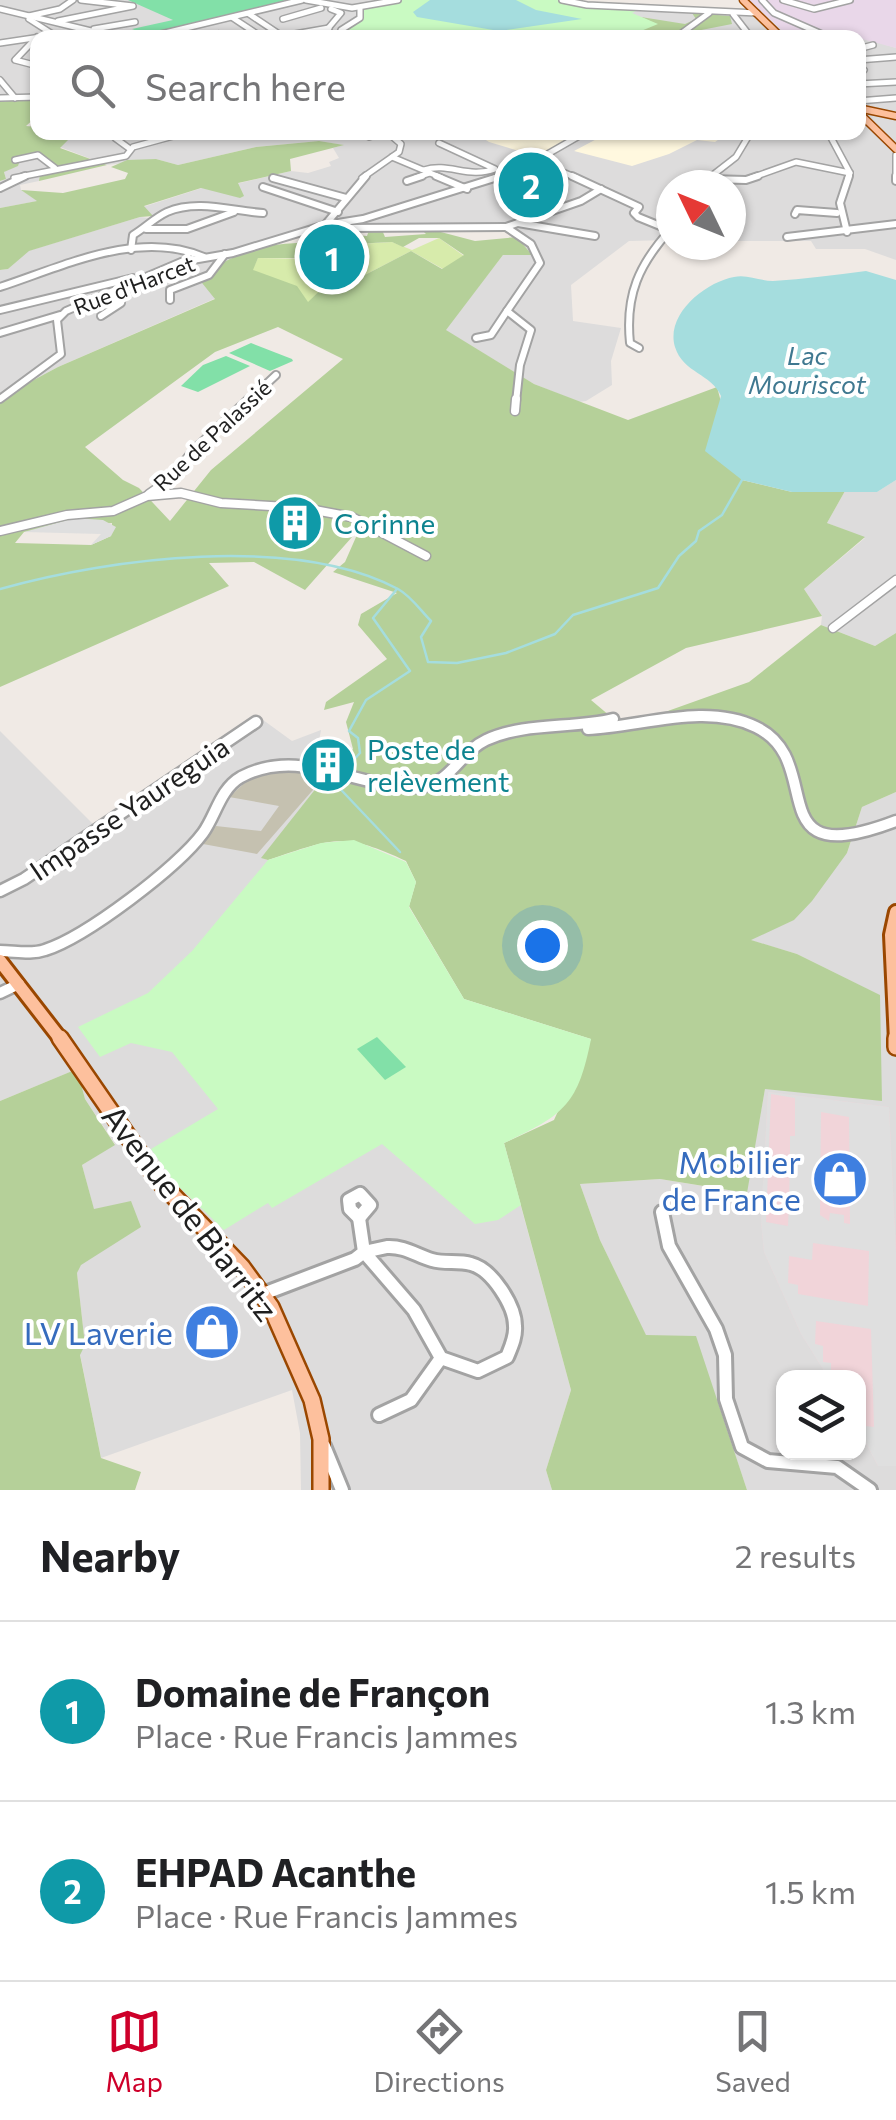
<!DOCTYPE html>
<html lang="en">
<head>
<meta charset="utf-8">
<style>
  :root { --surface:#fff; --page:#f2f2f2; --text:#202124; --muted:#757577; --line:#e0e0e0; --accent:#ce002a }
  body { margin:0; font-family:Commissioner,sans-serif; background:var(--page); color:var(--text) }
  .controls { position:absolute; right:30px; bottom:30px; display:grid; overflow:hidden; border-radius:20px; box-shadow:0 2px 8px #0004 }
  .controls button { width:90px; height:90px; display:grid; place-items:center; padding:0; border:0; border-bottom:2px solid var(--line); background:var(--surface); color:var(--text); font:50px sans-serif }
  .compass { position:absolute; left:656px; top:170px; width:90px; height:90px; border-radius:50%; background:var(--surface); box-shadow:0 2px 8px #0004; rotate:313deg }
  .you { position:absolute; left:542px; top:945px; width:35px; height:35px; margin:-25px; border:8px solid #fff; border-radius:50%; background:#1a73e8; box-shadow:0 0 0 15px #1a73e833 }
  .badge { display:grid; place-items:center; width:65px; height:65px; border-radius:50%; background:var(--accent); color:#fff; font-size:32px; font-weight:700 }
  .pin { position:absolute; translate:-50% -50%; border:5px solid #fff; box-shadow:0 2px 10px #0006 }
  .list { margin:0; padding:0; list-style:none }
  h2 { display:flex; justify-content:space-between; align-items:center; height:130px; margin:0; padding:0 40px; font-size:42px }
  h2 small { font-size:32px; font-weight:400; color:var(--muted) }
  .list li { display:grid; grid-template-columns:65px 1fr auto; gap:30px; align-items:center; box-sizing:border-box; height:180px; padding:0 40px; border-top:2px solid var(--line) }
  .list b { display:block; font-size:38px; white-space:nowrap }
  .list p { margin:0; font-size:32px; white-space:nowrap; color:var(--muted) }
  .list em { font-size:32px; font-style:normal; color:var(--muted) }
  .icon { flex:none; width:55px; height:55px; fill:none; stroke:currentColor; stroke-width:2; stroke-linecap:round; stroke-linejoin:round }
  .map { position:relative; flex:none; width:896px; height:1490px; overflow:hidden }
  .search { position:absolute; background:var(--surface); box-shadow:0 2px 8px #0004; left:30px; right:30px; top:30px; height:110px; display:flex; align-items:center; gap:25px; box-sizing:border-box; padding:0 35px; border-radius:20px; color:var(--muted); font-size:38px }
  .sheet { height:490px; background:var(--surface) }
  nav { display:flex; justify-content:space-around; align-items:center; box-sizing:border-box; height:140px; border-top:2px solid var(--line); background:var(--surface); font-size:28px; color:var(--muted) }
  nav a { display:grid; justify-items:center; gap:5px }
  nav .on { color:var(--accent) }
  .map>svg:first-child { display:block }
  .residential { fill:#dddcdc; fill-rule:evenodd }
  .commercial { fill:#f1d4d9 }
  .industrial { fill:#e9d7e9 }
  .education { fill:#fff8df }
  .construction { fill:#c5c1b0 }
  .grass { fill:#d7ebab }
  .forest { fill:#b5d099; fill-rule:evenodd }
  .park { fill:#c9fac2 }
  .pitch { fill:#82e0a8 }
  .parking { fill:#dfdfdf; fill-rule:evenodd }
  .water { fill:#a5ddde }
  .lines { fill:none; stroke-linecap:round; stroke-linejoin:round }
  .stream { stroke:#a5ddde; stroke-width:2.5 }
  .minor-far4-casing { stroke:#a3a3a3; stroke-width:8 }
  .minor-far3-casing { stroke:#a3a3a3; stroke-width:10 }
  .minor-far2-casing { stroke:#a3a3a3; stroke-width:11 }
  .minor-far1-casing { stroke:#a3a3a3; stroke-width:15 }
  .minor-casing { stroke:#a3a3a3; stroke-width:18 }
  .major-far2-casing { stroke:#9a4700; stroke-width:9 }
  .major-far1-casing { stroke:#9a4700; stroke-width:18 }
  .major-casing { stroke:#9a4700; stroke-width:20 }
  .minor-far4 { stroke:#fff; stroke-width:5 }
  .minor-far3 { stroke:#fff; stroke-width:6 }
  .minor-far2 { stroke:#fff; stroke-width:8 }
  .minor-far1 { stroke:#fff; stroke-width:10 }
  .minor { stroke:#fff; stroke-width:12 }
  .major-far2 { stroke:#fdc09d; stroke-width:6 }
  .major-far1 { stroke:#fdc09d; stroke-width:12 }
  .major { stroke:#fdc09d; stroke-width:15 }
  .labels { text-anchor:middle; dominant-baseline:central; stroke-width:8; stroke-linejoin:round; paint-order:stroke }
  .far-street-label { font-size:22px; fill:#1f1f1f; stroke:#fff }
  .far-water-label { font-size:25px; font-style:italic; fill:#3f7890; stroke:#fff }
  .culture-label { font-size:28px; fill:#0d838f; stroke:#fff; text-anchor:start }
  .street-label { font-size:28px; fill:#1f1f1f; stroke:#fff }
  .near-shop-label { font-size:32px; fill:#366cbe; stroke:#fff; text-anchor:end }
  .near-street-label { font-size:32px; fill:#1f1f1f; stroke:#fff }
</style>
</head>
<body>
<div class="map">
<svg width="896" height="1490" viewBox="0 0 896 1490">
  <rect width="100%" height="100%" fill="#f0eae5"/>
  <g class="residential">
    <polygon points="0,0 398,0 360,18 339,37 38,38 37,98 0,102"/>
    <polygon points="562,0 747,10 738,0 749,0 789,37 624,37 656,24"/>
    <polygon points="864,38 896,48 896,260 865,249 816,249 811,241 731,241 731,185 671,185 671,240 629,241 571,285 573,321 621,328 611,361 612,385 586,401 579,402 534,384 445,330 503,255 531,255 517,237 502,227 323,228 232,255 216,298 58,367 0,398 0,270 8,269 28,251 140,217 149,218 152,216 143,207 202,188 210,190 291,171 308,173 331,166 329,162 339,158 333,148 343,145 319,141 256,147 178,165 156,159 107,165 60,147 75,133 858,132 859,40"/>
    <polygon points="40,154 59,167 40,173 39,181 20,185 21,190 38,201 0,208 0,181 6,179 4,172 20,160"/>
    <polygon points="896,480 896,633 875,646 821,625 822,616 804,589 865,538 827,523 845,491 877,492"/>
    <polygon points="259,717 292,741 321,730 317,752 301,761 328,773 262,858 268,860 504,1144 571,1390 546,1470 552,1490 301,1490 300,1433 292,1390 101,1458 80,1354 85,1345 77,1273 81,1264 140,1227 94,1210 82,1165 115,1144 85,1099 77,1069 0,1101 0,731 96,827"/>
    <path d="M 896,792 L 896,1490 L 747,1490 L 726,1428 L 646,1336 L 600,1240 L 580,1184 L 660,1179 L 746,1193 L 765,1089 L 879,995 L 797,954 L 750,940 L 847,853 L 862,807 ZM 784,1378 L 858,1378 L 858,1452 L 784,1452 Z"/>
  </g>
  <polygon class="commercial" points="768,1092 889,1107 896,1252 896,1466 878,1466 859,1430 858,1378 828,1377 801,1334 764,1252 761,1222"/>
  <polygon class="industrial" points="749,0 896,0 896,48 858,38 789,37"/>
  <g class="education">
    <polygon points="475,133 583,133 542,158 489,142"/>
    <polygon points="608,133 728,133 715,142 697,140 669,154 632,166 574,151"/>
  </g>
  <polygon class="construction" points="289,768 326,775 257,854 203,844 216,826 261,831 279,806 229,797 249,779"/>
  <polygon class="grass" points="439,238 464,256 443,269 411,251 361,277 333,278 308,303 252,270 258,258 319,259 333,264 347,258 342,255 362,249 358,244 392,242 412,250"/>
  <g class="forest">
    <polygon points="692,13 730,16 732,24 691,32 699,35 743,33 748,37 668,37 638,31 656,24 641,17 685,24 696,19"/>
    <polygon points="37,98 37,116 26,126 37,127 38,132 75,133 60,148 107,165 39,181 40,173 58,167 40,154 20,160 18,166 4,172 6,179 0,181 0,102"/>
    <polygon points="319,141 344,145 290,159 291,171 238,183 244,196 240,198 201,188 144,206 153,216 140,217 29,251 8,269 0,270 0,208 37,201 21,190 63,193 125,179 128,173 111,167 127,160 156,159 178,165 256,147"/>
    <path d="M 437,227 L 437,231 L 475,241 L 517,237 L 532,255 L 503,255 L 446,330 L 534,384 L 628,420 L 717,387 L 742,480 L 792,492 L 845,491 L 827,523 L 865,537 L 804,589 L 822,616 L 686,648 L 591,700 L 623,727 L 749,682 L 821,625 L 875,646 L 896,633 L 896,792 L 862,807 L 847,853 L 812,901 L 794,920 L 751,940 L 797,954 L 880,995 L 882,1101 L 765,1089 L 747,1193 L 660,1179 L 580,1184 L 600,1240 L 646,1335 L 696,1336 L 747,1490 L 552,1490 L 546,1470 L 571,1390 L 504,1143 L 554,1120 L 591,1039 L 464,999 L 409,906 L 416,882 L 406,861 C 342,831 332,839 268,860 L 261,858 L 328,773 L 353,749 L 346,722 L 354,702 L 324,710 L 326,702 L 387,659 L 358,625 L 361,614 L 397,593 L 333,572 L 345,562 L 360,528 L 305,590 L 254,562 L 209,563 L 229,586 L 0,687 L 0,398 L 58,367 L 215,299 L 198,278 C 230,256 258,244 297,243 L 304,234 L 323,228 L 326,233 L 367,236 L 369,230 L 382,230 L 385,237 L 426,234 L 420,228 ZM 419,238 L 439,238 L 464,255 L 442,269 L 411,251 L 361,277 L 333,278 L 308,302 L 297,286 L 253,270 L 258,258 L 308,258 L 305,252 L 329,247 L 344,253 L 353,244 L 392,242 L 403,247 ZM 278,327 L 343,359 L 211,470 L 170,521 L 139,488 L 123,480 L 85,447 L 215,352 ZM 112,523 L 111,536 L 91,545 L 15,543 L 24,532 Z"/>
    <polygon points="77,1069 85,1099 115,1145 82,1165 94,1209 131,1201 141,1227 81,1265 77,1273 85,1345 80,1355 101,1458 141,1472 135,1490 0,1490 0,1101"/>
  </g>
  <g class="park">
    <polygon points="398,0 562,0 642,8 632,13 658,24 624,38 339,38 341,30 360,18 360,9"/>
    <path d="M 354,840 L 406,862 L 416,882 L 409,907 L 464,999 L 591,1039 C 578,1105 564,1115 504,1143 L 521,1205 L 498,1220 L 475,1224 L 382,1144 L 272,1208 L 268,1203 L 224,1230 L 173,1181 L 151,1149 L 218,1109 L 172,1052 L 131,1043 L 100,1057 L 78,1027 L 148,993 L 192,951 L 268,860 L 321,843 Z"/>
  </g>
  <g class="pitch">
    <polygon points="128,0 283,0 285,1 148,35 132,29 173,20"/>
    <polygon points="251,343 292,359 293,361 270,371 229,353"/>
    <polygon points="226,356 250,366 198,392 181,386 203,365"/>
    <polygon points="377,1037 406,1067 385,1080 357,1049"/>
  </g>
  <g class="parking">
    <polygon points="75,518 103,520 116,527 111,536 91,545 101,534 24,532"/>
    <path d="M 768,1092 L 889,1107 L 896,1252 L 896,1466 L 878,1466 L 859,1430 L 859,1416 L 865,1426 L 874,1427 L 871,1329 L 816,1321 L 815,1344 L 823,1346 L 823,1362 L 831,1363 L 831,1371 L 839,1373 L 840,1377 L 828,1377 L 801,1334 L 764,1252 L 761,1222 ZM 771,1094 L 795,1098 L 795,1136 L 790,1136 L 790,1156 L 794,1159 L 790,1159 L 789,1201 L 793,1204 L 789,1205 L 788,1226 L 766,1222 ZM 821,1112 L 849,1117 L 850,1224 L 844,1223 L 844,1215 L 830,1213 L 829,1221 L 820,1215 ZM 813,1243 L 869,1251 L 868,1306 L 798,1294 L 798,1285 L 788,1283 L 789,1256 L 812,1260 Z"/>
  </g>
  <g class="water">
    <polygon points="430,0 516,0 536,10 582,19 499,31 417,17 413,12"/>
    <path d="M 866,271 L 896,280 L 896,480 L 877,492 L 792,492 L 742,480 L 705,451 L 721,396 C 712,374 683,373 675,347 C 665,314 706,282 734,277 C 747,274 760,281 773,281 C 804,279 835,275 866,271 Z"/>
  </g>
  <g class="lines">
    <g class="stream">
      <path d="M 0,589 C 110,558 294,534 398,589 C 411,596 421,611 431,621 L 421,637 L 428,662 L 457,663 L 506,653 L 555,634 L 573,615 L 658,588 L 679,556 L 696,541 L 699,531 L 722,515 L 742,480"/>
      <polyline points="336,769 347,767 360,753 358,738 349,731 366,700 410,671 373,618 397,589"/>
      <polyline points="328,776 400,852"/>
    </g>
    <g class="minor-far4-casing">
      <g id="minor-far4">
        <polyline points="306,0 352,8 398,0"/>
        <polyline points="562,0 587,5 757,13"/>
        <polyline points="762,0 774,13 831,38"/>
        <polyline points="783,0 814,9 850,0"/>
        <polyline points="0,9 120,38"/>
        <polyline points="249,14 282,36"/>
        <polyline points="733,14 750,36"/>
        <polyline points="29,16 60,9 73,0"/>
        <polyline points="233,18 263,38"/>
        <polyline points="29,19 54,35 74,38"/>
        <polyline points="283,19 321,8"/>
        <polyline points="58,21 133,6 81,0"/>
        <polyline points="94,29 135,22"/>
        <polyline points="219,34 228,38"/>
        <polyline points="37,37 15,60 38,66"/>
        <polyline points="144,38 302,0"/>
        <polyline points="272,38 329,28"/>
        <polyline points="320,38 341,13 331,9"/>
        <polyline points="339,38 341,30 360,18 360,9"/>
        <polyline points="675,38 709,13"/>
        <polyline points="0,43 54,35"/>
        <polyline points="858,49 873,45"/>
        <polyline points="858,60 896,57"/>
        <polyline points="858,66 864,70 858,72"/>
        <polyline points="0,80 15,98"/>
        <polyline points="858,84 896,82"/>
        <polyline points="0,98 38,97"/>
        <polyline points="858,101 896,98"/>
        <polyline points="122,132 115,138 130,149"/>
        <polyline points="681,132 693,135"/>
        <polyline points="828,132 850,173 848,178"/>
        <polyline points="369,137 384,132"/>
        <polyline points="896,155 896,178"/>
        <polyline points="392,157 442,178"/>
        <polyline points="15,160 38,155 55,168"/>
        <polyline points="538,162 577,178"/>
        <path d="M 424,170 C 449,162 468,179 495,169 L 439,143"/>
        <polyline points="14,178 126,156 133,147 188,132"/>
        <polyline points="362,178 399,152 401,144 387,132"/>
        <polyline points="415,178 430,173"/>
        <polyline points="494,178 539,159 586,132"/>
        <polyline points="709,178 736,157 751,132"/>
        <polyline points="751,178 796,162 850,173"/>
      </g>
    </g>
    <g class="minor-far3-casing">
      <g id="minor-far3">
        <polyline points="436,176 467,189"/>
        <polyline points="572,176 639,207 634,213 638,217 670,230"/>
        <polyline points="896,176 896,181"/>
        <polyline points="273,178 346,198"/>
        <polyline points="708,179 746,180 758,176"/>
        <polyline points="407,181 422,176"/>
        <polyline points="700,185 712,176"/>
        <polyline points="263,187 338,212"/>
        <polyline points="0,188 25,176"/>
        <polyline points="795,214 797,210 837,213"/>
        <polyline points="518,223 595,236"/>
        <polyline points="325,225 363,219 501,176"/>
        <polyline points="349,228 506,227"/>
        <polyline points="146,229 187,229 234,212"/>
        <polyline points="847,232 840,203 849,176"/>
        <polyline points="787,237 896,224"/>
        <path d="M 131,250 L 133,235 C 145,228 154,218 167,212 C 197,199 232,211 263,213"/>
        <path d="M 0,287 C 64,266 138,229 204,257"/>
        <polyline points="170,300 170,290 209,275 225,254"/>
        <polyline points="0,310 133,278"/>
        <polyline points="101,316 121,303 104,295"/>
        <polyline points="0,333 60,315"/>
        <polyline points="476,338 491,335 507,311"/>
        <path d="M 639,348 L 630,343 C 625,295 639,264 671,229"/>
        <polyline points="0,399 61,354 57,320 66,311 181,262 233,253 325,225 366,176"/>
        <polyline points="247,402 276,375"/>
        <polyline points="516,402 520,365 531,330 507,311 540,263 531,244 506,227 581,201 601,189"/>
      </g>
    </g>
    <g class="minor-far2-casing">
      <g id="minor-far2">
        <polyline points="515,411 516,399"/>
        <polyline points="149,494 172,478 193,451 249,399"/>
        <polyline points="0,531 67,515 113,511 147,496 181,493 221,503 304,508 352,517 426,556"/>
        <polyline points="833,628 896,580"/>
      </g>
    </g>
    <g class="minor-far1-casing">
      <g id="minor-far1">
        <path d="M 588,729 C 640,727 706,702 756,727 C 829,762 755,875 896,821"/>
        <polyline points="0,891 24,879 256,722"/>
        <path d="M 0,951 C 15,951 31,955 45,950 C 86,937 178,867 203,833 C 216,815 220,789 241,777 C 301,745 358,790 419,787 C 450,785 460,752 486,740 C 525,722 572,729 613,719"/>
        <polyline points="0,993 19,984"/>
      </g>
    </g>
    <g class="minor-casing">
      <g id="minor">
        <polygon points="360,1194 370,1205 359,1218 350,1209 349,1200"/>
        <polyline points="662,1212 669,1246 716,1329 725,1355 726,1399 742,1447 768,1461 837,1467 870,1490"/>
        <path d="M 387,1247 C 404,1246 416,1255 432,1260 C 445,1264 458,1260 471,1264 C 492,1269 515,1306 515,1326 C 516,1337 511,1347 507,1357 L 478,1371 L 441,1358 L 414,1310 L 364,1252 Z"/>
        <polyline points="263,1294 355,1259 364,1252 359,1218"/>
        <polyline points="379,1415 411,1400 441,1358"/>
        <polyline points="324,1446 342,1490"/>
      </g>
    </g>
    <g class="major-far2-casing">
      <g id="major-far2">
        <polyline points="743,0 782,38"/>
        <polyline points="858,108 896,116"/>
        <polyline points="858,112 896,149"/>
      </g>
    </g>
    <g class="major-far1-casing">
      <g id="major-far1">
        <polyline points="0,961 62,1041"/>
        <polyline points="896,1041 891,935 896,912"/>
      </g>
    </g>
    <g class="major-casing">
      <g id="major">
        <polyline points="60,1038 158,1180 242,1267 271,1307 312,1400 321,1439 321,1490"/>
        <polyline points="896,1038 896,1047"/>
      </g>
    </g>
    <use href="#minor-far4" class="minor-far4"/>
    <use href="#minor-far3" class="minor-far3"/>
    <use href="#minor-far2" class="minor-far2"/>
    <use href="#minor-far1" class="minor-far1"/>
    <use href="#minor" class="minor"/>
    <use href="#major-far2" class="major-far2"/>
    <use href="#major-far1" class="major-far1"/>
    <use href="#major" class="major"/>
  </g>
  <defs>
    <g id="building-disc" transform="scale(2.875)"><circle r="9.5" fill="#0f9aa8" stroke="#fff"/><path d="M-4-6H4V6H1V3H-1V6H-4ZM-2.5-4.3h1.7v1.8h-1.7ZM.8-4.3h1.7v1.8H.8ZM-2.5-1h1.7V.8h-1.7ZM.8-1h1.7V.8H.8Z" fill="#fff"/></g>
    <g id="shop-disc" transform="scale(2.875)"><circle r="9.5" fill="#3f7fe0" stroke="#fff"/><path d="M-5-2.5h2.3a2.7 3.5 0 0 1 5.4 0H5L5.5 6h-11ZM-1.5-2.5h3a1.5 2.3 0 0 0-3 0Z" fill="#fff"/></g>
  </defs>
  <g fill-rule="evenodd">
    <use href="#building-disc" x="295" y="523"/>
    <use href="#building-disc" x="328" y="765"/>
    <use href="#shop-disc" x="840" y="1179"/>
    <use href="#shop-disc" x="212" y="1332"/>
  </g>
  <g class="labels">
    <g class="far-street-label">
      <text transform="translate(134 285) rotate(-21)">Rue d'Harcet</text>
      <text transform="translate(212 435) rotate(-43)">Rue de Palassié</text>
    </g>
    <g class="far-water-label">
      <text x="807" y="355">Lac<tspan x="807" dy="29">Mouriscot</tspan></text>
    </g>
    <g class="culture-label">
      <text x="334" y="523">Corinne</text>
      <text x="367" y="749">Poste de<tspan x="367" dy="32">relèvement</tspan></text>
    </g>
    <g class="street-label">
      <text transform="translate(129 808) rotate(-34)">Impasse Yaureguia</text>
    </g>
    <g class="near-shop-label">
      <text x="801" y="1161">Mobilier<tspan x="801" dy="37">de France</tspan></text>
      <text x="173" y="1332">LV Laverie</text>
    </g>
    <g class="near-street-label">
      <text transform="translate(191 1212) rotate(52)">Avenue de Biarritz</text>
    </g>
  </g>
</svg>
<div class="controls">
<button><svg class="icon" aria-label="layers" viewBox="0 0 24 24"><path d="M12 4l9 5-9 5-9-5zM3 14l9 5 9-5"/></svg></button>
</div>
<svg class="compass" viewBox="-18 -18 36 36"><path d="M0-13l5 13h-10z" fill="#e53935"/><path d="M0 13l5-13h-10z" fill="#757577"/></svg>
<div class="you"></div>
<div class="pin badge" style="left:332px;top:257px;background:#0f9aa8">1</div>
<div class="pin badge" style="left:531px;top:185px;background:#0f9aa8">2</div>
<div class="search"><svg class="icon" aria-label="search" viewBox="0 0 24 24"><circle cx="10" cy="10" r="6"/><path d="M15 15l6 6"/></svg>Search here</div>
</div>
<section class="sheet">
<h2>Nearby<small>2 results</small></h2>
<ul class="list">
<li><span class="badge" style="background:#0f9aa8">1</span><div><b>Domaine de Françon</b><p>Place · Rue Francis Jammes</p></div><em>1.3 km</em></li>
<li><span class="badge" style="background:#0f9aa8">2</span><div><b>EHPAD Acanthe</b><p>Place · Rue Francis Jammes</p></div><em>1.5 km</em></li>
</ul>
</section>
<nav>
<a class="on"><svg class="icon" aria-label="map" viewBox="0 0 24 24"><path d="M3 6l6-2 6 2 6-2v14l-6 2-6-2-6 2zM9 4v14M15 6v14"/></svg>Map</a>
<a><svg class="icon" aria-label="directions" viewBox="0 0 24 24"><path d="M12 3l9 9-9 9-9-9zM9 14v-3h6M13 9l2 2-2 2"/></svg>Directions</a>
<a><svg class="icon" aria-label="saved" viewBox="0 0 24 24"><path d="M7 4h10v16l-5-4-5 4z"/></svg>Saved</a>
</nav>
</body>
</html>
